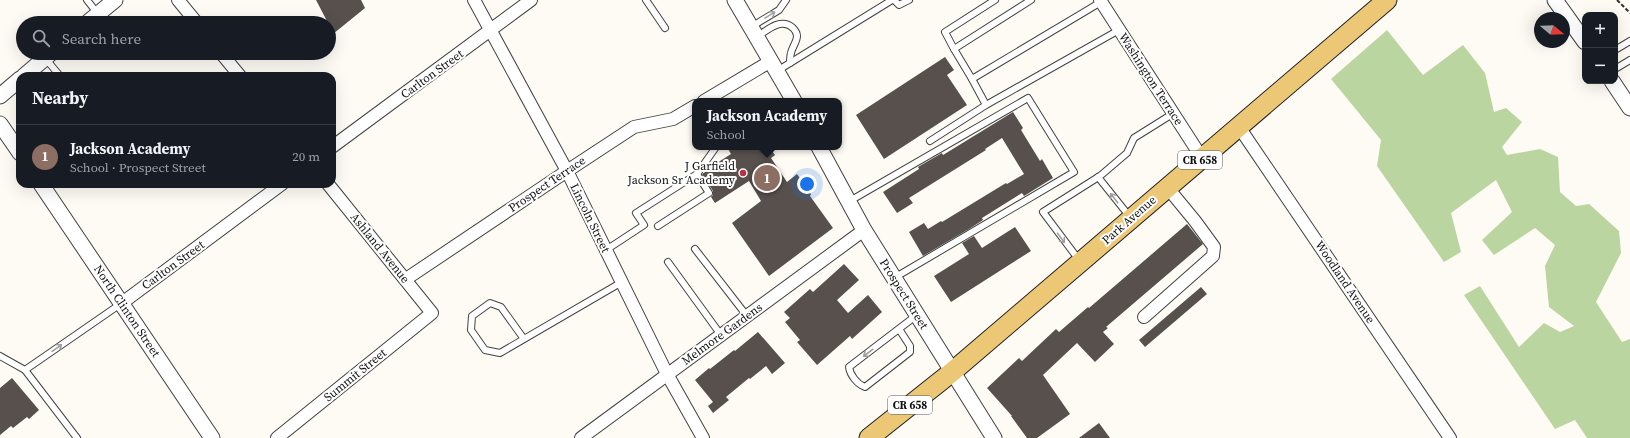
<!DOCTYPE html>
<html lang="en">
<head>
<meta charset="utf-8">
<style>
  :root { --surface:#171b24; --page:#242831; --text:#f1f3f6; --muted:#9ea1a6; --line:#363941; --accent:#d59ea5 }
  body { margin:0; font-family:"Source Serif 4",serif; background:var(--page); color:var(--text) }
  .controls { position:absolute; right:12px; top:12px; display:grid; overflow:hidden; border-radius:8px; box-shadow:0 4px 16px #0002 }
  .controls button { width:36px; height:36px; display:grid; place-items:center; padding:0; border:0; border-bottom:1px solid var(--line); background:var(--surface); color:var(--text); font:20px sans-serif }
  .compass { position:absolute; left:1534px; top:12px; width:36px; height:36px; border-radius:50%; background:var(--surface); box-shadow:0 4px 16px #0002; rotate:109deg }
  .you { position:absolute; left:807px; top:184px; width:14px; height:14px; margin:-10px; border:3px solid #fff; border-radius:50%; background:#1a73e8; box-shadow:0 0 0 6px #1a73e833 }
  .badge { display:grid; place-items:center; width:26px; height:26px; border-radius:50%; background:var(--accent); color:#fff; font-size:13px; font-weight:700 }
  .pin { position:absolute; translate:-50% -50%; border:2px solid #fff; box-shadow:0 1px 4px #0006 }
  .popup { position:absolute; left:692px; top:98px; width:150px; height:52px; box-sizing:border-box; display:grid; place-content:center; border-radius:8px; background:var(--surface); filter:drop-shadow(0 1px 3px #0005); font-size:13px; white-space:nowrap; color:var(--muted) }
  .popup b { font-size:15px; color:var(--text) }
  .popup::after { content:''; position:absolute; left:50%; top:100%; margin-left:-8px; border:8px solid transparent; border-top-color:var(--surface) }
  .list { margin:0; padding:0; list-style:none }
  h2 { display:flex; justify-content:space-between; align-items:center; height:52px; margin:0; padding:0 16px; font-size:17px }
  h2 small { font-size:13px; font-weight:400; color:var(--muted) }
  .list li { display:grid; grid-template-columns:26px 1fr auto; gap:12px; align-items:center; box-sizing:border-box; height:64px; padding:0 16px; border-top:1px solid var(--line) }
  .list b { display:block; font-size:15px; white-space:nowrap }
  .list p { margin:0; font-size:13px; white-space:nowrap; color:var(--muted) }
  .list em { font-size:13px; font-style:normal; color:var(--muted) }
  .icon { flex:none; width:22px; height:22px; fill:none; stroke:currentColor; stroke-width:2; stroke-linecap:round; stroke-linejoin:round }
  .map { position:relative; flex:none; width:1630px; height:438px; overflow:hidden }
  .search { position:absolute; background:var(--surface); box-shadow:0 4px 16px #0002; left:16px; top:16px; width:320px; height:44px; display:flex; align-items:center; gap:10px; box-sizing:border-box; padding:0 14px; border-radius:22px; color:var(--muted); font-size:15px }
  .panel { position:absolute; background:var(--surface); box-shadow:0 4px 16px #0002; left:16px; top:72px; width:320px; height:116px; border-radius:12px }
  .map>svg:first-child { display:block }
  .forest { fill:#bbd5a0 }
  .building { fill:#57504d }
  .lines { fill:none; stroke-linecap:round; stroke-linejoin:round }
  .service-casing { stroke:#434343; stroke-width:8 }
  .minor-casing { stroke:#434343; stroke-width:14 }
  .tertiary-casing { stroke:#434343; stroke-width:17 }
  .primary-casing { stroke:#212121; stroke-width:21 }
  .path { stroke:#323232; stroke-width:2; stroke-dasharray:4 2; stroke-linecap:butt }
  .service { stroke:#fff; stroke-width:6 }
  .minor { stroke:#fff; stroke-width:12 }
  .tertiary { stroke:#fff; stroke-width:15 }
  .primary { stroke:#ebc776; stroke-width:19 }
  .oneway { stroke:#9f9f9f }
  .poi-dot { fill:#b33543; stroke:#fff; stroke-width:1.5 }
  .labels { text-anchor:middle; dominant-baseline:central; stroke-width:4; stroke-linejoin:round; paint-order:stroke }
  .shield { fill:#fff; stroke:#585858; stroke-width:1 }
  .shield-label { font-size:11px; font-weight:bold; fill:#101010 }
  .street-label { font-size:12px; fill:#101010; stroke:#fff }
  .poi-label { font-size:12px; fill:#101010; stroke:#fff; text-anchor:end }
</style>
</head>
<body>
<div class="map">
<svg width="1630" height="438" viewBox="0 0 1630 438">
  <rect width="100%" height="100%" fill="#fefbf4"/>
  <polygon class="forest" points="1387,30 1423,75 1463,45 1485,73 1494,112 1506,108 1522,122 1502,147 1507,155 1540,149 1558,157 1560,192 1576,206 1589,204 1619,231 1621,253 1596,302 1622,342 1630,339 1630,438 1587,438 1575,420 1555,429 1464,295 1480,286 1519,347 1544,323 1560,332 1574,326 1549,307 1545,266 1555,245 1535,228 1494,255 1482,240 1512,212 1496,180 1451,213 1461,252 1444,262 1377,166 1381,140 1331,79"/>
  <g class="building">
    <polygon points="316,0 361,0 365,8 333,34 329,23 328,23"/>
    <polygon points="945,57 954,70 947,75 967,105 884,159 856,115"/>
    <polygon points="1013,112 1023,128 1021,130 1040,161 1042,159 1053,178 1024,196 1022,193 982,218 983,220 969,229 923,256 909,232 924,223 928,229 941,221 942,222 1006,183 1007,184 1024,174 1002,138 985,149 986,150 909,198 913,203 897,213 883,192 919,169 918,167 923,164 942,153 943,155"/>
    <polygon points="727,147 769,147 775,155 771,158 787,182 797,174 811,194 810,196 833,228 769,276 732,223 761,201 749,181 715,203 711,197 713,195 713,191 702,174 710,169 709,168 731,154"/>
    <polygon points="1187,224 1203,244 1106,327 1108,328 1103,332 1114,344 1095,362 1077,343 1043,375 1070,414 1037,438 1027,438 1011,416 1012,416 987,388 1019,358 1022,361 1056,329 1059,332 1088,307 1089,308"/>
    <polygon points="1015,227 1031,251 951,302 934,276 969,254 962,243 974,236 982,248"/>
    <polygon points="844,264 859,280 837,300 848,313 868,295 882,312 852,339 850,336 817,365 797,342 800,340 785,322 790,318 784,312 810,289 813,292"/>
    <polygon points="1201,287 1207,294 1145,347 1139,340"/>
    <polygon points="758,332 785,363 772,374 766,366 750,379 749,378 726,397 729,400 713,413 708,406 713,402 695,380 709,368 710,369 734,350 735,351"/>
    <polygon points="12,378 39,410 29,419 27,417 13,428 11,426 0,435 0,388"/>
    <polygon points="1099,423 1110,438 1079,438"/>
  </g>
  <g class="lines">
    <g class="service-casing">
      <g id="service">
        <polyline points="87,0 98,14"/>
        <polyline points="646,0 665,28"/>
        <polyline points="894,0 899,5 909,0"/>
        <polyline points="1031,0 954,49 972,79 1101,2"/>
        <polyline points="751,27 779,10 786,0"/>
        <path d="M 757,37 C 767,30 781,17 793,28 C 795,30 797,32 797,36 C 797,42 792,47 791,53 C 790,56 790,60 790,63"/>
        <polyline points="954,49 945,32 995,0"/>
        <polyline points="1615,50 1630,41"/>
        <polyline points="45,58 60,76"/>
        <polyline points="1615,69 1630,60"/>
        <polyline points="777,71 892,0"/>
        <polyline points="972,79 986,105 1119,30"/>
        <polyline points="930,141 986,105"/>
        <polyline points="1098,177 1130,217"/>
        <polyline points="848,202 1028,98 1074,172 894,278"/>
        <polyline points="658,226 709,193 697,174"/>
        <polyline points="695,249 747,316"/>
        <polyline points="606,250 644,225 636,213 697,174 716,147"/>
        <polyline points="1079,260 1043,212 1100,176 1127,153 1134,138 1174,113"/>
        <polyline points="668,262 721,335"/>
        <path d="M 899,329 L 910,346 L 910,352 L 865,387 C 857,384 850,375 849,367 L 917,315"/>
        <polyline points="524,339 501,307 490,303 472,316 471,330 485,350 500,353 622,282"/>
        <polyline points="0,356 25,370 77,438"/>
        <polyline points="25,370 122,303"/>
      </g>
    </g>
    <g class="minor-casing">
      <g id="minor">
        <polyline points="178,0 197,23"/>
        <polyline points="474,0 567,171 667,374 703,438"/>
        <polyline points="1100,0 1202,158"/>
        <polyline points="221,53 240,76"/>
        <polyline points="704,101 771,61"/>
        <polyline points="1239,127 1450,438"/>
        <polyline points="332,147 531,0"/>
        <polyline points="406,279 567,171 634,127 673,119 695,106"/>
        <polyline points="122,303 282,184"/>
        <polyline points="1144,317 1213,256 1214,247 1195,221 1167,187"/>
        <polyline points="277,438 432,313 328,184"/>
        <polyline points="581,438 864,230"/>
      </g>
    </g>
    <g class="tertiary-casing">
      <g id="tertiary">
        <polyline points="735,0 794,101"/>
        <polyline points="1555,0 1585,42"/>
        <polyline points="87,23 115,0"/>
        <polyline points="24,76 51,53"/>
        <polyline points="1612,81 1630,108"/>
        <polyline points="0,96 20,79"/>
        <polyline points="0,124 20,153"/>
        <polyline points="819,147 864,230 994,438"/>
        <polyline points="41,184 212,438"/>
      </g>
    </g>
    <g class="primary-casing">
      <polyline id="primary" points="869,438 952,372 1387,0"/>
    </g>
    <polyline class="path" points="1617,0 1630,13"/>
    <use href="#service" class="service"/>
    <use href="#minor" class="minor"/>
    <use href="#tertiary" class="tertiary"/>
    <use href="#primary" class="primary"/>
  </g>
  <defs><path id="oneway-shaft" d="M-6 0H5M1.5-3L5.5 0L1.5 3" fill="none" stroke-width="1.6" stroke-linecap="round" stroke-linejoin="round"/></defs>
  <g class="oneway">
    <use href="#oneway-shaft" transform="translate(770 15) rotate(-32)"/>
    <use href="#oneway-shaft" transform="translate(1114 198) rotate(-129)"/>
    <use href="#oneway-shaft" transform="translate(1061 238) rotate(54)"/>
    <use href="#oneway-shaft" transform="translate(57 348) rotate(-35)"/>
    <use href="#oneway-shaft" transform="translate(868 353) rotate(143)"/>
  </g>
  <circle class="poi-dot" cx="743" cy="173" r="4"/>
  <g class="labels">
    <g class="shield">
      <rect x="1178" y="151" width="44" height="18" rx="3"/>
      <rect x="888" y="396" width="44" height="18" rx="3"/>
    </g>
    <g class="shield-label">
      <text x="1200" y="160">CR 658</text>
      <text x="910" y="405">CR 658</text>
    </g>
    <g class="street-label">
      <text transform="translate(432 74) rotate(-36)">Carlton Street</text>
      <text transform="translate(1151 79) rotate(57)">Washington Terrace</text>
      <text transform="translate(547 184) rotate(-34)">Prospect Terrace</text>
      <text transform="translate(590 218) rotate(64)">Lincoln Street</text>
      <text transform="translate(1129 220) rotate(-41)">Park Avenue</text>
      <text transform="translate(380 248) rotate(51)">Ashland Avenue</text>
      <text transform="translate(173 265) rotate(-36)">Carlton Street</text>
      <text transform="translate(1345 282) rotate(56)">Woodland Avenue</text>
      <text transform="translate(904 294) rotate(58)">Prospect Street</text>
      <text transform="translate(127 311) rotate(56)">North Clinton Street</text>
      <text transform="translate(722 334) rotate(-36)">Melmore Gardens</text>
      <text transform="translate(355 375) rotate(-39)">Summit Street</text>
    </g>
    <g class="poi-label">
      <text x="735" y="166">J Garfield<tspan x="735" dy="14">Jackson Sr Academy</tspan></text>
    </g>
  </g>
</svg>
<div class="controls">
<button>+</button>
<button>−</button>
</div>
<svg class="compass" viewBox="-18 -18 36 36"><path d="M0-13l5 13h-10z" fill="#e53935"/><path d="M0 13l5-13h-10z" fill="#9ea1a6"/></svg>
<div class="you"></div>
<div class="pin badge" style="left:767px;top:178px;background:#8d6e63">1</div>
<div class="popup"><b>Jackson Academy</b>School</div>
<div class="search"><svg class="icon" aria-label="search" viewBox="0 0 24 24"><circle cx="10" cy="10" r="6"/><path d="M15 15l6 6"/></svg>Search here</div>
<section class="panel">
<h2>Nearby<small></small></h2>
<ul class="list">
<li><span class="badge" style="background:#8d6e63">1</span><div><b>Jackson Academy</b><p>School · Prospect Street</p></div><em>20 m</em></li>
</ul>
</section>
</div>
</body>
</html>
